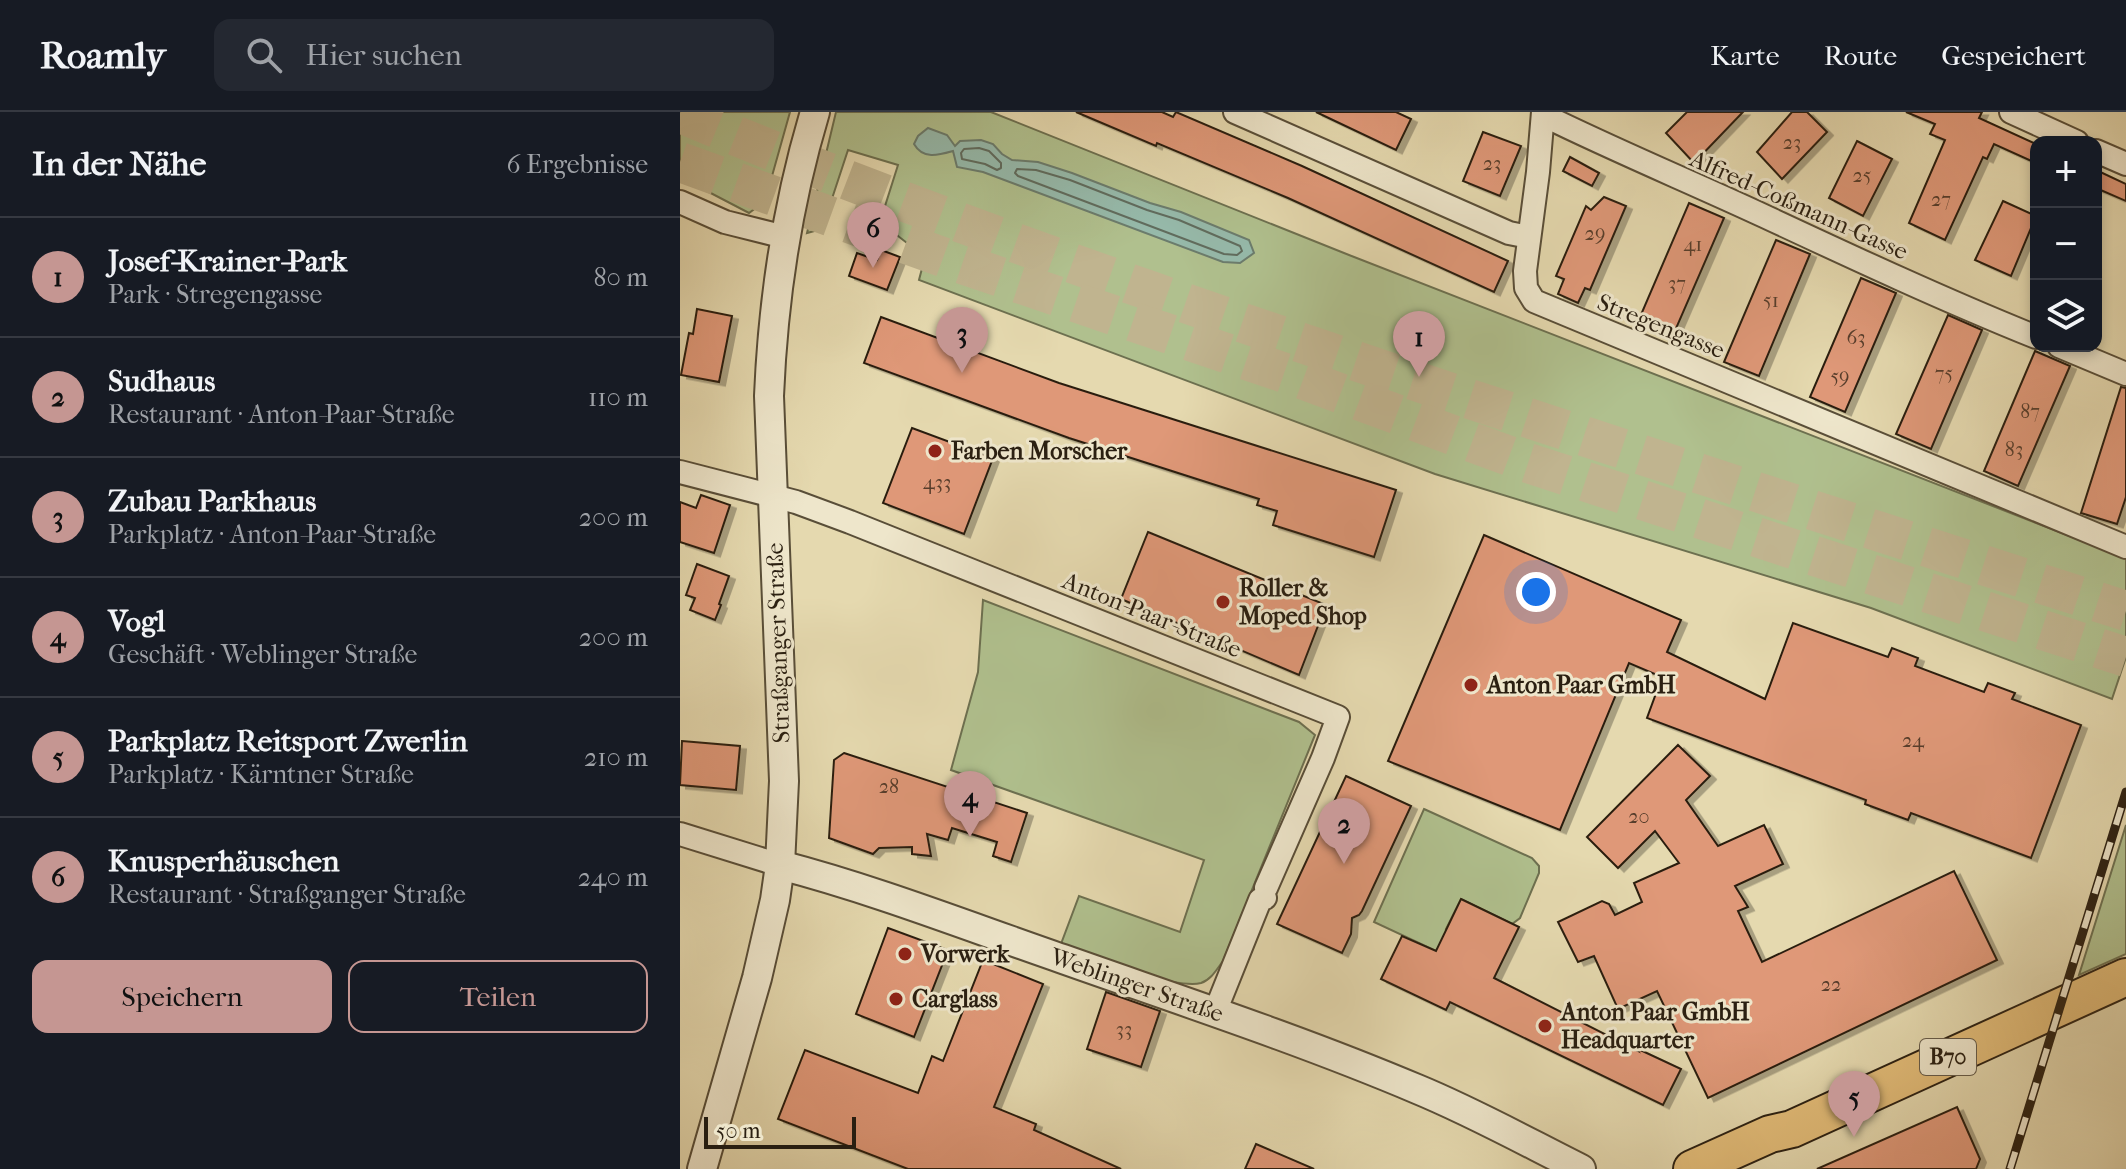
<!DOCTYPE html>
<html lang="de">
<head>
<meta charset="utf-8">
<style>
  :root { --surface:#171b24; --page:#242831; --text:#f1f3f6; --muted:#9ea1a6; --line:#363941; --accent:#c59692 }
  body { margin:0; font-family:"IM FELL French Canon",serif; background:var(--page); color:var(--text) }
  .controls { position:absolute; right:24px; top:24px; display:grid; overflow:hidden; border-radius:16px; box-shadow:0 4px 12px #0003 }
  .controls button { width:72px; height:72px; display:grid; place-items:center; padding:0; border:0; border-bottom:2px solid var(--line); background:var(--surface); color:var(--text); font:40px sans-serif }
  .scale { position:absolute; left:24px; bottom:20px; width:152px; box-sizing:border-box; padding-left:8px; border:4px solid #2a1f11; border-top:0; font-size:22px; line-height:28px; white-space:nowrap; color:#2a1f11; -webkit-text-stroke:6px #eee6cb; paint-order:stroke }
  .you { position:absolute; left:856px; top:480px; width:28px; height:28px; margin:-20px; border:6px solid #fff; border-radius:50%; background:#1a73e8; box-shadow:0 0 0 12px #1a73e833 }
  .badge { display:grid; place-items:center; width:52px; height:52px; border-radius:50%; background:var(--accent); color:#111; font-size:26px; font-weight:700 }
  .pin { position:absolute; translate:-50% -66px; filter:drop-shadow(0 2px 4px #0008) }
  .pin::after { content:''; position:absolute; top:42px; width:28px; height:24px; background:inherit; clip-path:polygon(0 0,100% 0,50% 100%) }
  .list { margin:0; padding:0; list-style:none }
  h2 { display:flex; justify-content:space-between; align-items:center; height:104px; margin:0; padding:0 32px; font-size:34px }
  h2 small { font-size:26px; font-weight:400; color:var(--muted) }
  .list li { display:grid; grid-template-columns:52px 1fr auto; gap:24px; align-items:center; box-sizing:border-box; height:120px; padding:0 32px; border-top:2px solid var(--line) }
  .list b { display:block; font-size:30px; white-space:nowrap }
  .list p { margin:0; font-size:26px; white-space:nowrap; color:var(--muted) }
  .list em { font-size:26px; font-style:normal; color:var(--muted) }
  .actions { display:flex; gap:16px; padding:24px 32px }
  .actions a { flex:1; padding:18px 0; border:2px solid var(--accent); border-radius:16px; text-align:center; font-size:28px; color:var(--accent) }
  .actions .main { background:var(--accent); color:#111 }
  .icon { flex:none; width:44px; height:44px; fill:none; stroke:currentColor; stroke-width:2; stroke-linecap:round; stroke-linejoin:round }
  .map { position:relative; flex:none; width:1446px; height:1057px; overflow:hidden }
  header { display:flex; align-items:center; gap:48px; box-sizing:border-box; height:112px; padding:0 40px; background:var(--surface); border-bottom:2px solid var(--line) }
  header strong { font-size:38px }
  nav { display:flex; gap:44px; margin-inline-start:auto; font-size:28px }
  .search { width:560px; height:72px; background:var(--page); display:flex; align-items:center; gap:20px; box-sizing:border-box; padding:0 28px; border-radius:16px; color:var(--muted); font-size:30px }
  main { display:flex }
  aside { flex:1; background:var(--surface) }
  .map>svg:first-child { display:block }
  .green { fill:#b0c08e; stroke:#6d7050; stroke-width:2 }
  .water { fill:#96baab; stroke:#6b7c6d; stroke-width:2 }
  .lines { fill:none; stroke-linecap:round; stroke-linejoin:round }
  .shore { stroke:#606c5e; stroke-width:2 }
  .building { fill:#df9878; stroke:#2a1f11; stroke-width:2; filter:url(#shadow) }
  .motorway-tunnel { stroke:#c0b48f; stroke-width:40; stroke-dasharray:40 20; stroke-linecap:butt }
  .minor-casing { stroke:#594e38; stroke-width:26 }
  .tertiary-casing { stroke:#594e38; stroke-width:32 }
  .primary-casing { stroke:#2a1f11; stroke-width:40 }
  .minor { stroke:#eee6cb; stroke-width:22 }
  .tertiary { stroke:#eee6cb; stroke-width:28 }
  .primary { stroke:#e2bc78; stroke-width:36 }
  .rail-casing { stroke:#2a1f11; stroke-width:9 }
  .rail { stroke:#eee6cb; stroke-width:6; stroke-dasharray:18; stroke-linecap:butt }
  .poi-dot { fill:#8f2418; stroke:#eee6cb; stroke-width:3 }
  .labels { text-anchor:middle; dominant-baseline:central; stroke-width:6; stroke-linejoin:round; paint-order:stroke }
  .number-label { font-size:20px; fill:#573d2b }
  .shield { fill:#eee6cb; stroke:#655b49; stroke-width:2 }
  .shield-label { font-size:22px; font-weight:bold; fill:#2a1f11 }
  .street-label { font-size:24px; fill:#2a1f11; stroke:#eee6cb }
  .poi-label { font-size:24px; font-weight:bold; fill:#2a1f11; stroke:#eee6cb; text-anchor:start }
</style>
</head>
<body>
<header>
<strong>Roamly</strong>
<div class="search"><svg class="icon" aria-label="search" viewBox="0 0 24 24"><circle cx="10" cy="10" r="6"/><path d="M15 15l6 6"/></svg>Hier suchen</div>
<nav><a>Karte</a><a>Route</a><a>Gespeichert</a></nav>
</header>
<main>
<aside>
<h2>In der Nähe<small>6 Ergebnisse</small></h2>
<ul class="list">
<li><span class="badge">1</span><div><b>Josef-Krainer-Park</b><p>Park · Stregengasse</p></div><em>80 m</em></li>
<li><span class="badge">2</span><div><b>Sudhaus</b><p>Restaurant · Anton-Paar-Straße</p></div><em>110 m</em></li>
<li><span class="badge">3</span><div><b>Zubau Parkhaus</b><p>Parkplatz · Anton-Paar-Straße</p></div><em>200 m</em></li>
<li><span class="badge">4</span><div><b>Vogl</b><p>Geschäft · Weblinger Straße</p></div><em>200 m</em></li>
<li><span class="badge">5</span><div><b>Parkplatz Reitsport Zwerlin</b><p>Parkplatz · Kärntner Straße</p></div><em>210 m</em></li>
<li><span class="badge">6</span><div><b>Knusperhäuschen</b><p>Restaurant · Straßganger Straße</p></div><em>240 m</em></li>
</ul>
<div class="actions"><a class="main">Speichern</a><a>Teilen</a></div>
</aside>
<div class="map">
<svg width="1446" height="1057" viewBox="0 0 1446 1057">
  <defs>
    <filter id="shadow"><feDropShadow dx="6" dy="3.5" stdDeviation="0" flood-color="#0004"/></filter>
  </defs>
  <rect width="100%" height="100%" fill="#e5d9af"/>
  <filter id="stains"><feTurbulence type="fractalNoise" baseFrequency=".0025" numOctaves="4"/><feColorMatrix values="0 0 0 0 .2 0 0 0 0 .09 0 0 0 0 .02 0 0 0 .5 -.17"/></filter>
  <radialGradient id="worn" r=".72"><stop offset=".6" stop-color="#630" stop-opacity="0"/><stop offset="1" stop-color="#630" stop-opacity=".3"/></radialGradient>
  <g class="green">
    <polygon points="0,0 110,0 85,89 69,101 0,65"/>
    <polygon points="156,0 311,0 669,143 1446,446 1446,545 1432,587 1191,496 755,362 239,168 245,145 200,110 218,53 168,38 142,117 127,121"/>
    <path d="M 303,488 L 619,610 L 635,623 L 543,849 C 537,857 531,868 521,871 C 493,878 411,843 381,832 L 399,784 L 500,820 L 524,748 L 271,658 L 298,560 Z"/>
    <polygon points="744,697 852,746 859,754 859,761 840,806 832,812 781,787 766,817 795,831 786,853 694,810"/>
    <polygon points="1446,713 1446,842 1399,863"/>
  </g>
  <path class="water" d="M 248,16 L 267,23 L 275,34 L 280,29 L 301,28 L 313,32 L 322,42 L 332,48 L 358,50 L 392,61 L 470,91 L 501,100 L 569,128 L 574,141 L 560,151 L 543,150 L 303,60 L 277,55 L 273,39 C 259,43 243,48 234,32 L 238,24 Z"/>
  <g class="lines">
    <g class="shore">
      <polygon points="299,36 309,39 321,51 321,56 317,58 305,52 282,47 281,41 284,37"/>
      <polygon points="337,57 356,58 390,68 467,98 499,108 560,134 562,139 557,143 544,142 338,64 335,61"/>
    </g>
  </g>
  <g class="building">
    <polygon points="396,0 482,0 493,5 496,0 622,54 828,149 814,180 608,86 477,31 476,34"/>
    <polygon points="636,0 716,0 731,7 716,38"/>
    <polygon points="1007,0 1063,0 1014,51 986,21"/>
    <polygon points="1112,0 1127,0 1147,20 1102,67 1077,40"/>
    <polygon points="1226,0 1302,0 1299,6 1356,32 1356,51 1314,32 1307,47 1303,45 1265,128 1229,111 1265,28 1250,22 1255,12"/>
    <polygon points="803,20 841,34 820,84 783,69"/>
    <polygon points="1177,29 1212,47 1183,104 1149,86"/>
    <polygon points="890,45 919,61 912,74 883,59"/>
    <polygon points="1416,58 1446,72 1446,89 1416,76"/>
    <polygon points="924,85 946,94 910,178 905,176 898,191 878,182 884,167 876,164 906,94 911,98"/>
    <polygon points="1323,89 1356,104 1331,164 1295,148"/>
    <polygon points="1009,91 1044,106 991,228 957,212"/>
    <polygon points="1096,128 1130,142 1079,264 1044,250"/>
    <polygon points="201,138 220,145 207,178 169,164 177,141 197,148"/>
    <polygon points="1181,166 1216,181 1165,300 1130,285"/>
    <polygon points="17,197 52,204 39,270 1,263 9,221 13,222"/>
    <polygon points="1268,203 1302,218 1251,337 1216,322"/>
    <polygon points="201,205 379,271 716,378 694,445 593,413 597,399 577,393 579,387 389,326 184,251"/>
    <polygon points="1355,239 1390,254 1338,374 1304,359"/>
    <polygon points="1441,275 1446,276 1446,385 1437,412 1401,401"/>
    <polygon points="232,316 313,346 284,422 203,391"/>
    <polygon points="21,383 50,393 34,441 0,430 0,390 16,396"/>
    <polygon points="468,420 646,493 619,563 441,487"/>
    <polygon points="804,423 1001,508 987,540 1085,587 1113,511 1208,545 1212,536 1238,546 1235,554 1304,580 1308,571 1335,581 1332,587 1401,613 1351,746 1231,701 1228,708 1185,692 1186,688 967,606 982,565 949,551 880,718 708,649"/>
    <polygon points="17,452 49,464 39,492 41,493 35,508 10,498 15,486 6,483"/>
    <polygon points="2,629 60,634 56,678 0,673"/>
    <polygon points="998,633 1030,664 1006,688 1038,734 1084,713 1103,752 1055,774 1068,795 1058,799 1082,850 1274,759 1317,848 1028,986 977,879 938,897 914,844 898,850 878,810 922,789 929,792 935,803 962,790 954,771 999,751 975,719 938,756 907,725"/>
    <polygon points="164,641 347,701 331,750 313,744 317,730 272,716 268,728 247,722 251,744 232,742 232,735 199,736 193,742 149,726 154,648"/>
    <polygon points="666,664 731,694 682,799 679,803 672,806 671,822 662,841 597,812"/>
    <polygon points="781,787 839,815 814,866 958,939 956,936 1001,957 983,993 770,890 766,898 701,867 722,824 756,839"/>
    <polygon points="208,816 268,838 234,925 176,902"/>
    <polygon points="303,848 363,872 314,995 356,1012 354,1018 441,1057 228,1057 98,1007 125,938 238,981 252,944 263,949"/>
    <polygon points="426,880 480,899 461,955 407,937"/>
    <polygon points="1277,995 1300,1047 1296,1057 1137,1057"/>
    <polygon points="576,1032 634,1057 565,1057"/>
  </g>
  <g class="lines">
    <g class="motorway-tunnel">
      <path d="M 0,1 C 263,110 532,202 802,291 C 1017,361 1231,430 1446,499"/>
      <polyline points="0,50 279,151 608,262 848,351 1446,545"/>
    </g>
    <g class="minor-casing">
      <g id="minor">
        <polyline points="555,0 829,121 849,125"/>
        <polyline points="863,0 858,60 845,159 846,176 854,189 1446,435"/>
        <polyline points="1331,0 1397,30"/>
        <path d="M 863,3 C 936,39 1011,70 1084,104 C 1174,146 1264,188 1356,225"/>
        <polyline points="1416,39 1446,52"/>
        <polyline points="0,90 45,110 105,125"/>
        <polyline points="1379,234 1446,262"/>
        <polyline points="0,360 116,390 170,410 658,605 643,646 586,776"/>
        <polyline points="0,722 100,753"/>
        <polyline points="535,900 580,788 585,786"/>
      </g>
    </g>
    <g class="tertiary-casing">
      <g id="tertiary">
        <path d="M 100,753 C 196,778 290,815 383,847 C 502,889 621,928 737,977 C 793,1000 847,1030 901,1057"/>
        <path d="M 22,1057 L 77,866 L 95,788 L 100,753 L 104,669 L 89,284 C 93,188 107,93 135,0"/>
      </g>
    </g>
    <g class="primary-casing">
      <polyline id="primary" points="1012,1057 1090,1022 1112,1017 1446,865"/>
    </g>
    <use href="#minor" class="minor"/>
    <use href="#tertiary" class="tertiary"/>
    <use href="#primary" class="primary"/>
    <g class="rail-casing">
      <polyline id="rail" points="1330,1057 1446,680"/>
    </g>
    <use href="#rail" class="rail"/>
  </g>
  <g class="poi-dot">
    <circle cx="255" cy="339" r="8"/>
    <circle cx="543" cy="490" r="8"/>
    <circle cx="791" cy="573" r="8"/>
    <circle cx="225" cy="842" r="8"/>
    <circle cx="216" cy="887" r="8"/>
    <circle cx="865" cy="914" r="8"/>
  </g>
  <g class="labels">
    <g class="number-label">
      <text x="1112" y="30">23</text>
      <text x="812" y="51">23</text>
      <text x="1182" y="63">25</text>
      <text x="1261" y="87">27</text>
      <text x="915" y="121">29</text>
      <text x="1013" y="132">41</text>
      <text x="997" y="171">37</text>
      <text x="1091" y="188">51</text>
      <text x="1176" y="225">63</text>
      <text x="1264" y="261">75</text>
      <text x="1160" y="264">59</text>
      <text x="1350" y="299">87</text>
      <text x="1334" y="337">83</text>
      <text x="257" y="370">433</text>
      <text x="1233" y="628">24</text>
      <text x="209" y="674">28</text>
      <text x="959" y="704">20</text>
      <text x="1151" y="872">22</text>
      <text x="444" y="917">33</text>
    </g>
    <rect class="shield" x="1240" y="927" width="56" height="36" rx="6"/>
    <g class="shield-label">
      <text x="1268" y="945">B70</text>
    </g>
    <g class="street-label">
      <text transform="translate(1119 93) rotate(24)">Alfred-Coßmann-Gasse</text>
      <text transform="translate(981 214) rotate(22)">Stregengasse</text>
      <text transform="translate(472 503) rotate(22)">Anton-Paar-Straße</text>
      <text transform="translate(98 531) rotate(-92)">Straßganger Straße</text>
      <text transform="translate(457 873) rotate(19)">Weblinger Straße</text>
    </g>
    <g class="poi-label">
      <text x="271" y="339">Farben Morscher</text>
      <text x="559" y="476">Roller &amp;<tspan x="559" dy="28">Moped Shop</tspan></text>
      <text x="807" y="573">Anton Paar GmbH</text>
      <text x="241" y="842">Vorwerk</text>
      <text x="232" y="887">Carglass</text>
      <text x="881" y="900">Anton Paar GmbH<tspan x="881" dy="28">Headquarter</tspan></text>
    </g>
  </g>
  <rect width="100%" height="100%" filter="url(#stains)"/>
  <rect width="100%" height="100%" fill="url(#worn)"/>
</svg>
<div class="controls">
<button>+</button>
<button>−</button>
<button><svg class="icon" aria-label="layers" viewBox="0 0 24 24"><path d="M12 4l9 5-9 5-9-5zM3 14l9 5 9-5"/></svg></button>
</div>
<div class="scale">50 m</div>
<div class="you"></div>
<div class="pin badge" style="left:739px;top:265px">1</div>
<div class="pin badge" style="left:664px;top:752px">2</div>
<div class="pin badge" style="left:282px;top:261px">3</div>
<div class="pin badge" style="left:290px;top:725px">4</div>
<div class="pin badge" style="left:1174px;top:1025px">5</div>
<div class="pin badge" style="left:193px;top:156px">6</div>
</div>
</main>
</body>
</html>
